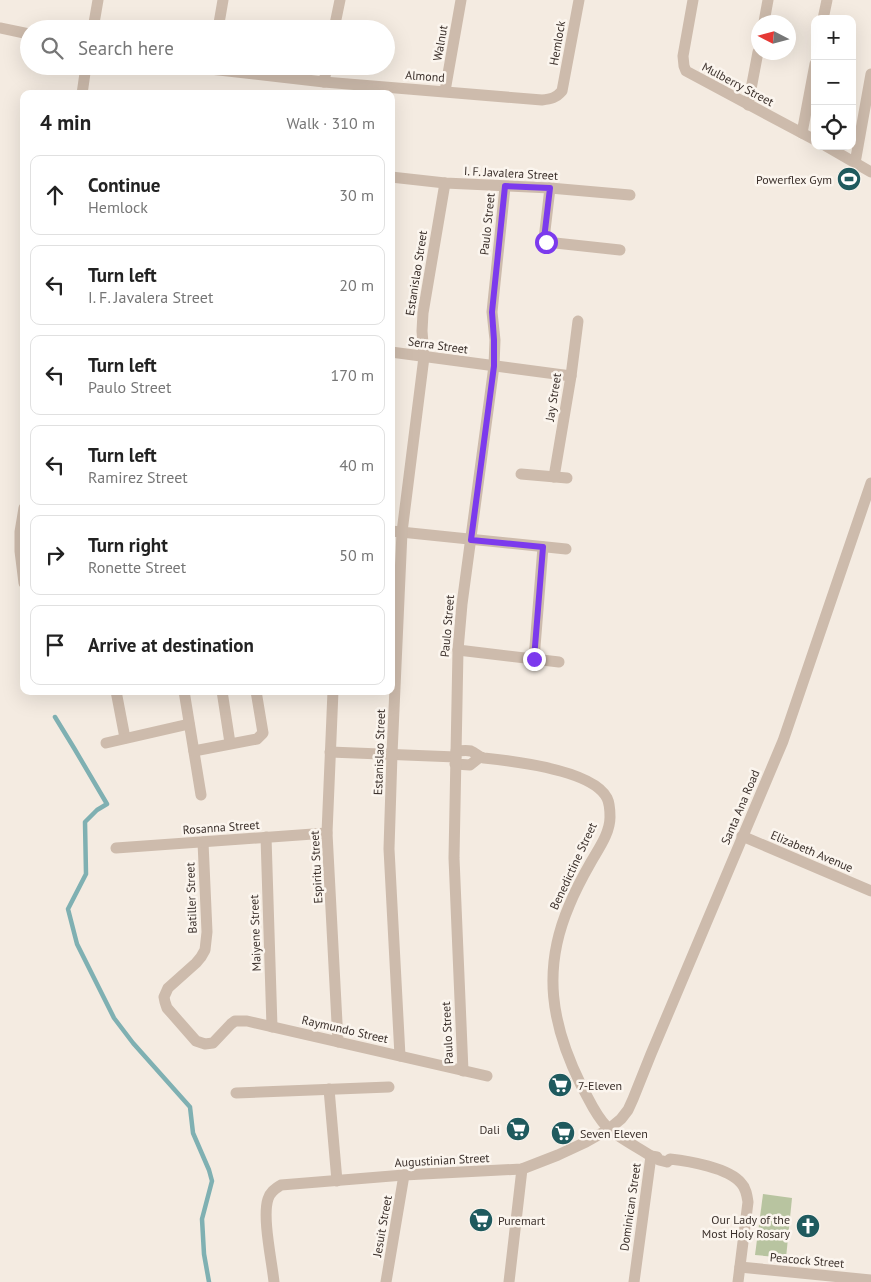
<!DOCTYPE html>
<html lang="en">
<head>
<meta charset="utf-8">
<style>
  :root { --surface:#fff; --page:#f2f2f2; --text:#222; --muted:#767676; --line:#e0e0e0 }
  body { margin:0; font-family:"PT Sans",sans-serif; background:var(--page); color:var(--text) }
  .controls { position:absolute; right:15px; top:15px; display:grid; overflow:hidden; border-radius:10px; box-shadow:0 5px 20px #0002 }
  .controls button { width:45px; height:45px; display:grid; place-items:center; padding:0; border:0; border-bottom:1px solid var(--line); background:var(--surface); color:var(--text); font:25px sans-serif }
  .compass { position:absolute; left:751px; top:15px; width:45px; height:45px; border-radius:50%; background:var(--surface); box-shadow:0 5px 20px #0002; rotate:276deg }
  .stop { position:absolute; width:15px; height:15px; margin:-11px; border:4px solid #7c3aed; border-radius:50%; background:#fff }
  .stop.end { background:#7c3aed; border-color:#fff; box-shadow:0 1px 5px #0008 }
  .list { margin:0; padding:0; list-style:none }
  h2 { display:flex; justify-content:space-between; align-items:center; height:65px; margin:0; padding:0 20px; font-size:21px }
  h2 small { font-size:16px; font-weight:400; color:var(--muted) }
  .list li { display:grid; grid-template-columns:32px 1fr auto; gap:15px; align-items:center; box-sizing:border-box; height:80px; margin:0 10px 10px; padding:0 10px; border:1px solid var(--line); border-radius:10px }
  .list b { display:block; font-size:19px; white-space:nowrap }
  .list p { margin:0; font-size:16px; white-space:nowrap; color:var(--muted) }
  .list em { font-size:16px; font-style:normal; color:var(--muted) }
  .icon { flex:none; width:28px; height:28px; fill:none; stroke:currentColor; stroke-width:2; stroke-linecap:round; stroke-linejoin:round }
  .map { position:relative; flex:none; width:871px; height:1282px; overflow:hidden }
  .search { position:absolute; background:var(--surface); box-shadow:0 5px 20px #0002; left:20px; top:20px; width:375px; height:55px; display:flex; align-items:center; gap:12px; box-sizing:border-box; padding:0 18px; border-radius:28px; color:var(--muted); font-size:19px }
  .panel { position:absolute; background:var(--surface); box-shadow:0 5px 20px #0002; left:20px; top:90px; width:375px; height:605px; border-radius:10px }
  .map>svg:first-child { display:block }
  .green { fill:#b8c4a0 }
  .lines { fill:none; stroke-linecap:round; stroke-linejoin:round }
  .stream { stroke:#7fb0b2; stroke-width:4.5 }
  .minor { stroke:#cdbbac; stroke-width:11 }
  .route { stroke:#7c3aed; stroke-width:6 }
  .labels { text-anchor:middle; dominant-baseline:central; stroke-width:5; stroke-linejoin:round; paint-order:stroke }
  .street-label { font-size:12px; fill:#3b302b; stroke:#fbf5ee }
  .poi-label { font-size:12px; fill:#3b302b; stroke:#fbf5ee; text-anchor:end }
</style>
</head>
<body>
<div class="map">
<svg width="871" height="1282" viewBox="0 0 871 1282">
  <rect width="100%" height="100%" fill="#f4ebe1"/>
  <polygon class="green" points="763,1194 792,1198 786,1258 755,1255"/>
  <g class="lines">
    <polyline class="stream" points="55,717 74,748 107,804 97,810 85,822 86,874 68,909 77,944 114,1018 133,1043 190,1107 193,1133 209,1170 212,1181 202,1219 204,1254 209,1282"/>
    <g class="minor">
      <polyline points="693,0 683,56 684,66 686,71 815,140"/>
      <polyline points="823,19 827,0"/>
      <polyline points="764,22 768,0"/>
      <polyline points="0,28 29,34"/>
      <polyline points="93,29 98,0"/>
      <polyline points="218,29 223,0"/>
      <polyline points="334,29 340,0"/>
      <path d="M 193,66 L 210,69 L 324,82 L 542,100 C 551,99 556,98 562,91 L 579,0"/>
      <polyline points="324,82 327,66"/>
      <polyline points="445,91 461,0"/>
      <polyline points="82,94 86,66"/>
      <polyline points="748,105 758,52"/>
      <polyline points="802,133 815,64"/>
      <polyline points="826,146 871,172"/>
      <polyline points="855,163 871,74"/>
      <polyline points="391,177 445,183 550,188 630,195"/>
      <polyline points="550,188 544,239 546,242 620,250"/>
      <polyline points="391,352 571,376"/>
      <polyline points="521,474 567,478"/>
      <polyline points="554,477 571,376 578,321"/>
      <polyline points="24,508 20,532 20,551 24,583"/>
      <polyline points="391,531 566,549"/>
      <polyline points="458,650 559,662"/>
      <polyline points="534,659 543,547"/>
      <polyline points="116,691 125,738"/>
      <polyline points="184,691 201,795"/>
      <polyline points="222,691 230,743"/>
      <polyline points="333,691 327,833 338,1042"/>
      <polyline points="106,743 189,724"/>
      <polyline points="194,751 257,739 263,733 256,691"/>
      <path d="M 456,751 C 460,751 466,750 471,751 C 476,753 478,757 484,758 C 513,761 593,770 607,798 C 609,802 610,812 610,817 C 610,833 599,848 591,862 C 583,876 575,891 569,906 C 542,969 551,1024 581,1085 C 589,1099 595,1115 607,1127 C 616,1136 639,1148 651,1156 L 634,1282"/>
      <polyline points="330,752 456,757"/>
      <polyline points="455,764 470,765 480,757"/>
      <polyline points="742,836 871,891"/>
      <polyline points="266,837 272,1027"/>
      <polyline points="203,842 207,932 205,950 201,957 196,963 168,988 164,997 165,1002 167,1008 196,1041 205,1044 213,1043 231,1024 235,1021 247,1021 487,1076"/>
      <polyline points="116,848 327,833"/>
      <polyline points="400,1056 389,849 392,754 402,532 424,357 422,331 423,313 445,183"/>
      <polyline points="463,1071 454,858 458,650 462,604 494,366 495,340 492,312 505,187"/>
      <polyline points="329,1089 337,1181"/>
      <polyline points="236,1093 389,1087"/>
      <path d="M 651,1156 L 657,1157 L 659,1160 L 667,1162 L 670,1159 C 689,1161 729,1168 741,1183 C 746,1188 747,1195 748,1202 L 738,1282"/>
      <polyline points="740,1267 871,1280"/>
      <path d="M 274,1282 C 272,1262 262,1217 268,1199 C 270,1192 275,1189 281,1185 L 404,1175 L 522,1169 L 558,1155 L 586,1142 L 609,1129 L 621,1119 L 628,1110 L 633,1099 L 651,1054 L 783,741 L 871,483"/>
      <polyline points="386,1282 404,1175"/>
      <polyline points="509,1282 522,1169"/>
    </g>
  </g>
  <g class="lines">
    <polyline class="route" points="534,659 543,547 471,540 494,366 494,340 492,312 505,186 550,188 544,239 546,242"/>
  </g>
  <defs>
    <g id="stadium-disc" transform="scale(1.25)"><circle r="9.5" fill="#1f5a5e" stroke="#fbf5ee"/><path d="M0-5a6.5 5 0 1 0 0 10a6.5 5 0 1 0 0-10ZM-3.5-1.8h7v3.6h-7Z" fill="#fff"/></g>
    <g id="supermarket-disc" transform="scale(1.25)"><circle r="9.5" fill="#1f5a5e" stroke="#fbf5ee"/><path d="M-6-5.5h2.5l.6 2H6L4.5 2H-2.5L-4.4-4H-6ZM-1.5 3.2a1.3 1.3 0 1 0 .1 0ZM3 3.2a1.3 1.3 0 1 0 .1 0Z" fill="#fff"/></g>
    <g id="church-disc" transform="scale(1.25)"><circle r="9.5" fill="#1f5a5e" stroke="#fbf5ee"/><path d="M-1.2-6h2.4v3.5h3.3v2.4h-3.3V6h-2.4V-.1h-3.3v-2.4h3.3Z" fill="#fff"/></g>
  </defs>
  <g fill-rule="evenodd">
    <use href="#stadium-disc" x="849" y="179"/>
    <use href="#supermarket-disc" x="560" y="1085"/>
    <use href="#supermarket-disc" x="518" y="1129"/>
    <use href="#supermarket-disc" x="563" y="1133"/>
    <use href="#supermarket-disc" x="481" y="1220"/>
    <use href="#church-disc" x="808" y="1226"/>
  </g>
  <g class="labels">
    <g class="street-label">
      <text transform="translate(440 43) rotate(-80)">Walnut</text>
      <text transform="translate(557 43) rotate(-80)">Hemlock</text>
      <text transform="translate(425 76) rotate(4)">Almond</text>
      <text transform="translate(738 84) rotate(28)">Mulberry Street</text>
      <text transform="translate(511 173) rotate(3)">I. F. Javalera Street</text>
      <text transform="translate(487 224) rotate(-84)">Paulo Street</text>
      <text transform="translate(416 273) rotate(-81)">Estanislao Street</text>
      <text transform="translate(438 345) rotate(8)">Serra Street</text>
      <text transform="translate(553 397) rotate(-81)">Jay Street</text>
      <text transform="translate(447 626) rotate(-85)">Paulo Street</text>
      <text transform="translate(379 752) rotate(-88)">Estanislao Street</text>
      <text transform="translate(740 807) rotate(-67)">Santa Ana Road</text>
      <text transform="translate(221 827) rotate(-4)">Rosanna Street</text>
      <text transform="translate(812 851) rotate(23)">Elizabeth Avenue</text>
      <text transform="translate(573 866) rotate(-65)">Benedictine Street</text>
      <text transform="translate(316 867) rotate(-93)">Espiritu Street</text>
      <text transform="translate(191 898) rotate(-92)">Batiller Street</text>
      <text transform="translate(255 933) rotate(-92)">Maiyene Street</text>
      <text transform="translate(345 1029) rotate(13)">Raymundo Street</text>
      <text transform="translate(447 1033) rotate(-93)">Paulo Street</text>
      <text transform="translate(442 1160) rotate(-3)">Augustinian Street</text>
      <text transform="translate(630 1207) rotate(-82)">Dominican Street</text>
      <text transform="translate(382 1226) rotate(-80)">Jesuit Street</text>
      <text transform="translate(807 1260) rotate(5)">Peacock Street</text>
    </g>
    <g class="poi-label">
      <text x="832" y="179">Powerflex Gym</text>
      <text x="578" y="1085" text-anchor="start">7-Eleven</text>
      <text x="500" y="1129">Dali</text>
      <text x="580" y="1133" text-anchor="start">Seven Eleven</text>
      <text x="790" y="1219">Our Lady of the<tspan x="790" dy="14">Most Holy Rosary</tspan></text>
      <text x="498" y="1220" text-anchor="start">Puremart</text>
    </g>
  </g>
</svg>
<div class="controls">
<button>+</button>
<button>−</button>
<button><svg class="icon" aria-label="locate" viewBox="0 0 24 24"><circle cx="12" cy="12" r="6"/><path d="M12 2v4M12 18v4M2 12h4M18 12h4"/></svg></button>
</div>
<svg class="compass" viewBox="-18 -18 36 36"><path d="M0-13l5 13h-10z" fill="#e53935"/><path d="M0 13l5-13h-10z" fill="#767676"/></svg>
<div class="stop" style="left:546px;top:242px"></div>
<div class="stop end" style="left:534px;top:659px"></div>
<div class="search"><svg class="icon" aria-label="search" viewBox="0 0 24 24"><circle cx="10" cy="10" r="6"/><path d="M15 15l6 6"/></svg>Search here</div>
<section class="panel">
<h2>4 min<small>Walk · 310 m</small></h2>
<ul class="list">
<li><svg class="icon" aria-label="ahead" viewBox="0 0 24 24"><path d="M12 20V5M6 11l6-6 6 6"/></svg><div><b>Continue</b><p>Hemlock</p></div><em>30 m</em></li>
<li><svg class="icon" aria-label="left" viewBox="0 0 24 24"><path d="M17 20v-9H6M10 6l-5 5 5 5"/></svg><div><b>Turn left</b><p>I. F. Javalera Street</p></div><em>20 m</em></li>
<li><svg class="icon" aria-label="left" viewBox="0 0 24 24"><path d="M17 20v-9H6M10 6l-5 5 5 5"/></svg><div><b>Turn left</b><p>Paulo Street</p></div><em>170 m</em></li>
<li><svg class="icon" aria-label="left" viewBox="0 0 24 24"><path d="M17 20v-9H6M10 6l-5 5 5 5"/></svg><div><b>Turn left</b><p>Ramirez Street</p></div><em>40 m</em></li>
<li><svg class="icon" aria-label="right" viewBox="0 0 24 24"><path d="M7 20v-9h11M14 6l5 5-5 5"/></svg><div><b>Turn right</b><p>Ronette Street</p></div><em>50 m</em></li>
<li><svg class="icon" aria-label="arrive" viewBox="0 0 24 24"><path d="M6 21V4h12l-3 4 3 4H6"/></svg><div><b>Arrive at destination</b></div></li>
</ul>
</section>
</div>
</body>
</html>
